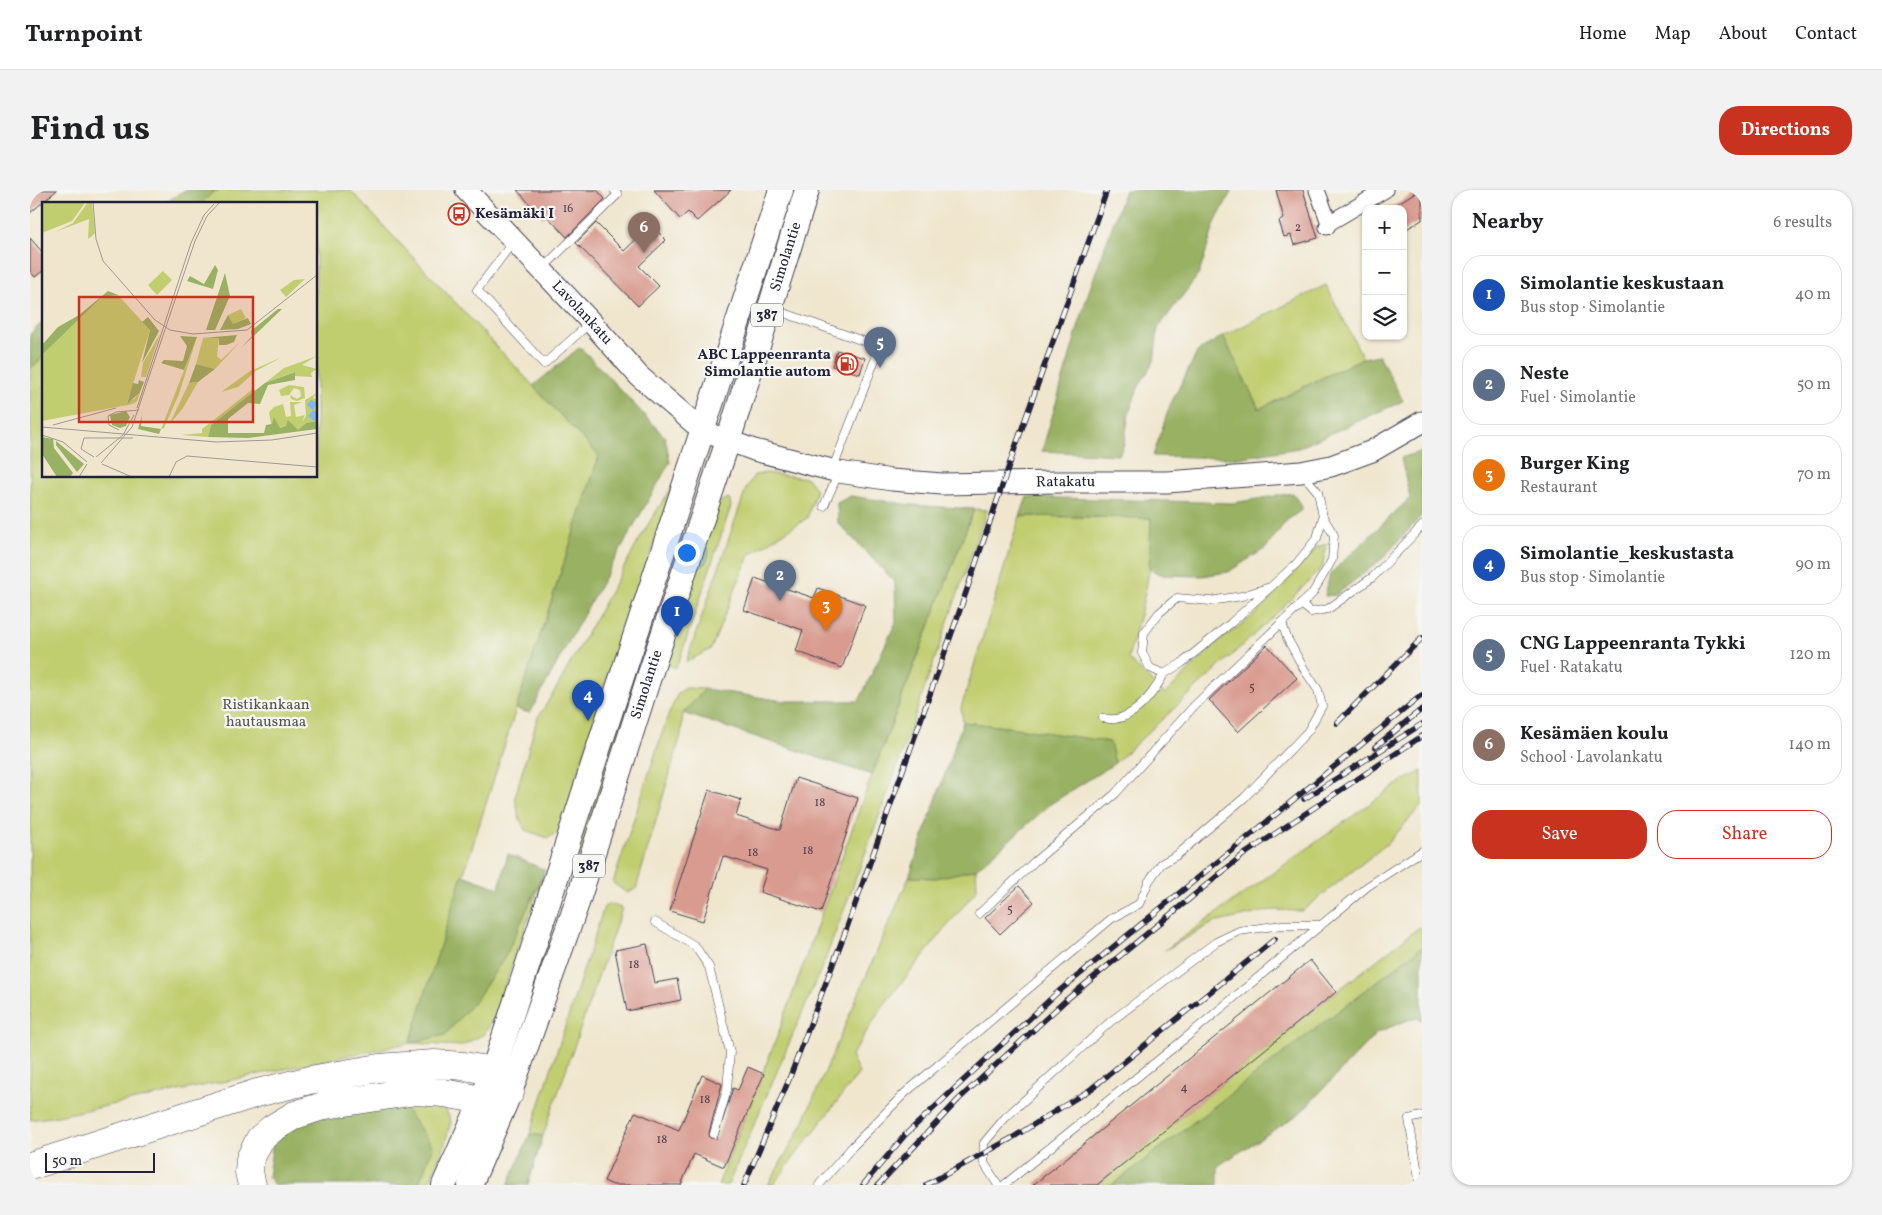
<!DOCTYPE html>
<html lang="en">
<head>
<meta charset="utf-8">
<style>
  :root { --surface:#fff; --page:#f2f2f2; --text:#202124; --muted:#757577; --line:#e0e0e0; --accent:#c8321e }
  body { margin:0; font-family:Vollkorn,serif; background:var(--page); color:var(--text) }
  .controls { position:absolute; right:15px; top:15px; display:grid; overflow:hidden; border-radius:10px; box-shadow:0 1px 4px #0004 }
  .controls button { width:45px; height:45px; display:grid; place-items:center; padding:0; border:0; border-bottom:1px solid var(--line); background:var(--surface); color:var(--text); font:25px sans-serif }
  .scale { position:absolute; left:15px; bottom:12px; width:110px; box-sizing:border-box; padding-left:5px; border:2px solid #22223b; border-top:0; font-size:14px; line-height:18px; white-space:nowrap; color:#22223b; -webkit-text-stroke:4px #f6f6f2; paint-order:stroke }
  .you { position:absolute; left:656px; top:362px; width:18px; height:18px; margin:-12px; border:4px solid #fff; border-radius:50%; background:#1a73e8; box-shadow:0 0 0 8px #1a73e833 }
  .badge { display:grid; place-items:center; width:32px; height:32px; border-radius:50%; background:var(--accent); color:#fff; font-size:16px; font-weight:700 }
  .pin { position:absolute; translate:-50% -41px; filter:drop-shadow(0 1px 2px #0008) }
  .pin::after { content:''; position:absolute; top:26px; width:18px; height:15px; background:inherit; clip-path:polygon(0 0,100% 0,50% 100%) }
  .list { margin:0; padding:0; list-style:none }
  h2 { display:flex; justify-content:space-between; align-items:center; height:65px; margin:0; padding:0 20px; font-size:21px }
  h2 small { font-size:16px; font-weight:400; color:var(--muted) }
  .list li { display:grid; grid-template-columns:32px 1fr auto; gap:15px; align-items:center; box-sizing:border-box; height:80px; margin:0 10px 10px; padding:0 10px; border:1px solid var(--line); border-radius:20px }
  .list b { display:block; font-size:19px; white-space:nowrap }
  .list p { margin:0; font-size:16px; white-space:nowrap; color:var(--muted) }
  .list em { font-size:16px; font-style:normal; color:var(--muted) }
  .actions { display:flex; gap:10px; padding:15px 20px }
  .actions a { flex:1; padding:11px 0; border:1px solid var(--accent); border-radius:20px; text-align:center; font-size:18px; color:var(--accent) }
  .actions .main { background:var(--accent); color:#fff }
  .icon { flex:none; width:28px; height:28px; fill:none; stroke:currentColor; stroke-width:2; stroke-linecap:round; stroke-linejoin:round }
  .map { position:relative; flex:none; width:1392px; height:995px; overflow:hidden; border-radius:20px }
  header { display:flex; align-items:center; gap:30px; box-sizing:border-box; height:70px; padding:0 25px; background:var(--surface); border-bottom:1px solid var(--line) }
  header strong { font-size:24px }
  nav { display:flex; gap:28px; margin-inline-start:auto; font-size:18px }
  .intro { display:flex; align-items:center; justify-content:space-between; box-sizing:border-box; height:120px; padding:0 30px }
  h1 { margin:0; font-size:35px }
  .button { padding:12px 22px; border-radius:20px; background:var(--accent); color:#fff; font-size:18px; font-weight:700 }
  main { display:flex; gap:30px; padding:0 30px }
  aside { flex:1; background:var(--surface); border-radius:20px; box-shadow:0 1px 4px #0004 }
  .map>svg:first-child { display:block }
  .green { fill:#c1ce70; stroke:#727856 }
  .forest { fill:#98b162; stroke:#5d6a4e }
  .building { fill:#d99b90 }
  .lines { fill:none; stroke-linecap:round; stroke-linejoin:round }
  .lane-casing { stroke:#413f51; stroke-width:9 }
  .street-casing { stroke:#413f51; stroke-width:17 }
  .secondary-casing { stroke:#413f51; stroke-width:23 }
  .primary-casing { stroke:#413f51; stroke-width:26 }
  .highway-casing { stroke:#413f51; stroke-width:29 }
  .lane { stroke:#fff; stroke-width:8 }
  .street { stroke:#fff; stroke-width:15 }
  .secondary { stroke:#fff; stroke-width:21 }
  .primary { stroke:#fff; stroke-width:24 }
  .highway { stroke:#fff; stroke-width:28 }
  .rail-casing { stroke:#22223b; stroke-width:5.5 }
  .rail { stroke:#f6f6f2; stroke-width:4; stroke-dasharray:11; stroke-linecap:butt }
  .labels { text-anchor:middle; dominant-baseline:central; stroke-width:4.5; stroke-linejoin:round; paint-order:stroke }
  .number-label { font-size:12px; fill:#504050 }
  .shield { fill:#f6f6f2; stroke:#626272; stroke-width:1 }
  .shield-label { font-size:14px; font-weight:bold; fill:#22223b }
  .poi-label { font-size:15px; font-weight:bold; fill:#22223b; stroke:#f6f6f2; text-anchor:start }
  .street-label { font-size:15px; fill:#22223b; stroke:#f6f6f2 }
  .park-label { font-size:15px; fill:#52564b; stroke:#f6f6f2 }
  .inset-road { fill:none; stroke:#9e9893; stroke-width:1 }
  .view { fill:#c8321e; fill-opacity:0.15; stroke:#c8321e; stroke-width:2.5 }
  .inset-edge { fill:none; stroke:#22223b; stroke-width:2.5 }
</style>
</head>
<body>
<header>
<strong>Turnpoint</strong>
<nav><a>Home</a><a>Map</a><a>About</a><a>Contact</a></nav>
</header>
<div class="intro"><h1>Find us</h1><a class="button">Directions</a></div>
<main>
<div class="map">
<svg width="1392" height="995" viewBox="0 0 1392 995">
  <rect width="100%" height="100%" fill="#f6f6f2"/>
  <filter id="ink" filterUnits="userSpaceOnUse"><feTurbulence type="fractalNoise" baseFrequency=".02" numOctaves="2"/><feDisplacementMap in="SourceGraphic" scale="10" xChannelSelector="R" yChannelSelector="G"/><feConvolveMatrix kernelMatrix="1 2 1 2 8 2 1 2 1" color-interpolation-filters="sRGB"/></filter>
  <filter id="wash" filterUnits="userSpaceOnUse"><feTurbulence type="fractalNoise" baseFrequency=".0096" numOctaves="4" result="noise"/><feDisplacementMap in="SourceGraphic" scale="20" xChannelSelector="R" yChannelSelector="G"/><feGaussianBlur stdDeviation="1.12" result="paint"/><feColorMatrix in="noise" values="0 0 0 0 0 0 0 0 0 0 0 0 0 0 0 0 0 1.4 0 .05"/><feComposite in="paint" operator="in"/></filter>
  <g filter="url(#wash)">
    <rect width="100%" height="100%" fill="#f0e6ce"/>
    <g class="green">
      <polygon points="194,0 320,0 569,266 486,519 380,853 475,767 515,680 464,828 454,844 431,856 379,853 28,926 0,930 0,179 14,166 14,286 286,286 286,14 171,14 184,1"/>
      <polygon points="1296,95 1333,168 1229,219 1193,146"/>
      <polygon points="736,283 777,288 786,300 777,328 719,365 681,459 656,472 716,299 724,285"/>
      <polygon points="645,292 595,441 572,500 532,640 518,648 495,640 489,627 485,607 507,529 527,497 617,336"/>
      <polygon points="699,308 701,316 649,471 645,478 635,473 687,313"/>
      <polygon points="944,319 957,320 860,597 795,770 698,995 688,995 747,847 833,609"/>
      <path d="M 990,326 L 1122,328 C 1120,346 1121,365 1119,382 C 1114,412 1106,440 1098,469 L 1135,504 L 1187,453 L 1225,424 L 1253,396 L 1287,357 L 1297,354 L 1292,378 L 1242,428 L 1085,573 L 1079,552 L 993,539 L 933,532 L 931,518 Z"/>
      <polygon points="619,436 618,461 552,666 548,667 543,664"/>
      <polygon points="656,498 675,499 653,523 651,545 606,699 597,703 583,693 637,528 648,503"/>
      <polygon points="1392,581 1392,615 1358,653 1272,721 1242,720 1183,733 1135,760 1369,593"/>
      <polygon points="946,679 947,699 853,816 821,866 829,883 743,995 738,995 772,935 879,687 906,688"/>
      <polygon points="579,714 592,718 513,946 500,944 574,717"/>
      <polygon points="1388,738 1392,738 1392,757 1082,995 1067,995 1306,802"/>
      <polygon points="378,907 415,917 421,932 411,966 398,995 388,995 403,957 295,922"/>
    </g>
    <g class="forest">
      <polygon points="155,0 194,0 184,1 171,14 133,14"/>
      <polygon points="1095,0 1202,0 1185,33 1169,84 1128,138 1124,171 1108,198 1099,223 1094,254 1089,265 1012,261 1057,107"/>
      <polygon points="14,131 14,166 0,179 0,144"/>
      <polygon points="1193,146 1229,219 1333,168 1349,165 1373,211 1268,258 1208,268 1123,266 1140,215 1168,161"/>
      <path d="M 550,157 L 635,247 L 640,272 C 593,355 545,438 500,523 L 486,519 L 569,266 L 503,196 Z"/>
      <polygon points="1392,261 1392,325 1353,368 1306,405 1295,406 1300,384 1380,308 1371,268"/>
      <polygon points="1263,303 1273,319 1256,331 1236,358 1198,382 1172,386 1133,385 1119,379 1121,328 990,326 997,307 1203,313"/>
      <polygon points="821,306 881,315 944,319 842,585 653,523 675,499 754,511 829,511 866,432 865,392 808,333 807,313"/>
      <polygon points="933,532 993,539 1080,552 1085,573 1022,613 946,679 906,688 879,687"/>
      <polygon points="478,664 515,680 475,767 448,807 415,845 380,853 432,685 469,698"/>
      <polygon points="1392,757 1392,830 1386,827 1348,842 1269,924 1188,976 1188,995 1082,995"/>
      <polygon points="371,913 403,957 388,995 244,995 238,987 244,945 283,927"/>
      <polygon points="500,944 513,946 498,995 478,995"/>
    </g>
    <g id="blocks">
      <g class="building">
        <polygon points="0,0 27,0 0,23"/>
        <polygon points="487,0 567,0 575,9 537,47 516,25 513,28"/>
        <polygon points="624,0 701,0 667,31 658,22 650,29"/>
        <polygon points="1246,0 1273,0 1288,48 1264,55 1261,45 1254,47 1249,31 1254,29"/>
        <polygon points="1389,0 1392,0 1392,30 1373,41 1373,19 1359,19"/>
        <polygon points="566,33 594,61 621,35 636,50 609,76 629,96 608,116 546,53"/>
        <polygon points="0,48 14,64 14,80 5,87 0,81"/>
        <polygon points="807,160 835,168 830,184 802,176"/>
        <polygon points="725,388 784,408 788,398 835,415 812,478 766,461 773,440 714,420"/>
        <polygon points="1237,455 1267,488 1208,542 1179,510"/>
        <polygon points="766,588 828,608 791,722 730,702 737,680 693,666 673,731 640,721 679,600 711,610 706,626 750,640"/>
        <polygon points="989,696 1004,712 970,744 955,728"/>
        <polygon points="617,754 625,793 647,789 651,810 597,821 585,760"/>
        <polygon points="1280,770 1306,802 1067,995 1003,995"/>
        <polygon points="718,877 734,884 694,977 664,964 651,995 583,995 574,991 605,922 649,940 672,885 692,894 679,943 680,948 687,948 703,898 708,900"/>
      </g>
    </g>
  </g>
  <g filter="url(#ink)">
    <use href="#blocks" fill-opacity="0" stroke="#413f51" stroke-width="1"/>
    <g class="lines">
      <g class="lane-casing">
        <g id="lane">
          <polyline points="483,52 447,100 514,174 560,133"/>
          <polyline points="513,78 588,4 584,0"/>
          <polyline points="743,119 850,157 803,278"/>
          <polyline points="794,316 808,284"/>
          <polyline points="1240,397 1212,406 1180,411 1147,408 1129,423 1114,443 1112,463 1120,478 1134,484 1152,473 1201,433 1267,373 1287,348 1293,327 1288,302 1272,283"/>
          <polyline points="1271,414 1281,422 1298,419 1343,387 1392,336"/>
          <path d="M 1073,528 C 1076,528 1081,530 1085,529 C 1107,526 1124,502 1134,484"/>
          <polyline points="949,724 1004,672 1085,604 1164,516 1282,404 1302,370 1304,345 1293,327"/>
          <polyline points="625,732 665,756 679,777 700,862 697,900 684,944"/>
          <polyline points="789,995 823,956 875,903 1081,729 1109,714 1119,691 1131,674 1147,665 1214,608 1278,541 1292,516 1288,500 1274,479 1257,448 1252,433"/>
          <polyline points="968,995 954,973 954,953 975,928 1080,832 1186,752 1209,741 1252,735 1291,735"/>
          <polyline points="974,995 1153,850 1338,696 1392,661"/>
          <polyline points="1390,995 1379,929 1392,926"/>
        </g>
      </g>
      <g class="street-casing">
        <g id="street">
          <polyline points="1287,0 1299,33 1297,37"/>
          <polyline points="1299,33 1355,0"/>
        </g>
      </g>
      <g class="secondary-casing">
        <g id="secondary">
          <path id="s1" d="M 436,0 L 561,132 L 609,186 L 673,241 L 724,260 L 809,282 L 862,290 L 912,294 L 1030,292 L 1137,292 L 1271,282 L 1301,276 L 1342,261 L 1392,232"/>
        </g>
      </g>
      <g class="primary-casing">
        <g id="primary">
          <polyline points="414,995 452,910 463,881 751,0"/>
          <path id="s2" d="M 440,995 L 480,902 L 547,713 L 619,487 L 698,251 L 777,0"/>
        </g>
      </g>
      <g class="highway-casing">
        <polyline id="highway" points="0,976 227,903 280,890 349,878 376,876 404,874 434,876 463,881 480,902 452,910 414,903 386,901 296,915 265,925 243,938 230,949 220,969 219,982 222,995"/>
      </g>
      <use href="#lane" class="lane"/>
      <use href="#street" class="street"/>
      <use href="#secondary" class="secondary"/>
      <use href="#primary" class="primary"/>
      <use href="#highway" class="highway"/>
      <g class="rail-casing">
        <g id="rail">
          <polyline points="1307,533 1392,448"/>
          <polyline points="1345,557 1392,519"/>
          <polyline points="1274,609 1392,534"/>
          <polyline points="714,995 758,892 816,740 931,417 985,258 1077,0"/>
          <polyline points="833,995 875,945 1028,802 1392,505"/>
          <polyline points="848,995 929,909 1036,810 1213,665 1392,546"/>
          <polyline points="896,995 982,948 1061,899 1245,749"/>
        </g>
      </g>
      <use href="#rail" class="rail"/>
    </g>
  </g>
  <defs>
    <g id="bus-ring" transform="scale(1.125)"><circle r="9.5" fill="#f6f6f2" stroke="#c8321e" stroke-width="1.5"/><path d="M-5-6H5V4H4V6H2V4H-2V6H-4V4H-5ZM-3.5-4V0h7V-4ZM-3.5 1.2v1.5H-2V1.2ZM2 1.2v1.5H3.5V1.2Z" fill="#c8321e"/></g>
    <g id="fuel-ring" transform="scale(1.125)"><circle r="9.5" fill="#f6f6f2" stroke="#c8321e" stroke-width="1.5"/><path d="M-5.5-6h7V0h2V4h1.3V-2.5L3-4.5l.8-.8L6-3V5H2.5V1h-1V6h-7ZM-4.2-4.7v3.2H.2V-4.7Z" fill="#c8321e"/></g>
  </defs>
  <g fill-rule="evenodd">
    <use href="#bus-ring" x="429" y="24"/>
    <use href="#fuel-ring" x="817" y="174"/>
  </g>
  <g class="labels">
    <g class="number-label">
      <text x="538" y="19">16</text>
      <text x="1268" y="38">2</text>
      <text x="1222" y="498">5</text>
      <text x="790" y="613">18</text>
      <text x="778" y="661">18</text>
      <text x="723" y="663">18</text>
      <text x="980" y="720">5</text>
      <text x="604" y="775">18</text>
      <text x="1154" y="898">4</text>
      <text x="675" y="910">18</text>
      <text x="632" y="950">18</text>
    </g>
    <g class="shield">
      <rect x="721" y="113.5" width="32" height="23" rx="4"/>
      <rect x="543" y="664.5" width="32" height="23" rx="4"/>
    </g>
    <g class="shield-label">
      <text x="737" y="125">387</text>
      <text x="559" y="676">387</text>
    </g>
    <g class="poi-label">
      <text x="445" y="24">Kesämäki I</text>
      <text x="801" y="165" text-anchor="end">ABC Lappeenranta<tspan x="801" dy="17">Simolantie autom</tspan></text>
    </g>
    <g class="street-label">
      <text stroke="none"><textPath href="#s2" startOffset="981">Simolantie</textPath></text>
      <text stroke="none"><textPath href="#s1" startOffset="169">Lavolankatu</textPath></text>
      <text stroke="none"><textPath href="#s1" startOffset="708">Ratakatu</textPath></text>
      <text stroke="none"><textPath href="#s2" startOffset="531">Simolantie</textPath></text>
    </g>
    <g class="park-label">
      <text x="236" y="515">Ristikankaan<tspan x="236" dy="17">hautausmaa</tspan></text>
    </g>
  </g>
  <g transform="translate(12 12)">
    <rect width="275" height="275" fill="#f0e6ce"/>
    <path d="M 0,0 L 43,0 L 43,1 L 30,19 L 0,31 ZM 46,0 L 50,0 L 53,31 L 50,34 L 46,37 L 47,17 L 13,30 L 31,21 ZM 121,69 L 130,78 L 115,93 L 106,83 ZM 263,77 L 244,95 L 238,88 L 252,78 ZM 76,93 L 108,128 L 85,201 L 93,196 L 102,180 L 95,199 L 91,202 L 0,219 L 0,153 L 60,95 ZM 199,107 L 204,116 L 191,123 L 186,113 ZM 118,132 L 104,175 L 99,175 L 101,161 ZM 155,135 L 137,192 L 122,226 L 119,227 ZM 161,136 L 177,136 L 175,154 L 179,158 L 199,139 L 173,167 L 154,162 ZM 275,154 L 260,163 L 275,167 L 269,171 L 270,175 L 253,174 L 252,170 L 223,181 L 242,166 ZM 240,155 L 214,169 L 196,185 L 179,190 L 208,169 ZM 156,180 L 141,206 L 127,223 L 147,181 ZM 247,183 L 262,185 L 263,196 L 255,199 L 249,197 L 248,193 L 255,197 L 259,194 L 258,188 L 252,186 L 247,193 L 239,194 L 237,188 ZM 211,187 L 214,188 L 169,223 L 166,235 L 139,233 L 160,231 L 160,227 ZM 275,191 L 271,196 L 275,197 L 275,219 L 264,221 L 256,228 L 248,223 L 238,226 L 235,222 L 229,222 L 227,210 L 232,205 L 241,202 L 244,215 L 249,214 L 248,200 L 260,200 L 252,203 L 254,215 L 263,213 L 260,220 L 264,214 L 263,198 Z" fill="#c1ce70"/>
    <path d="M 173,63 L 176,68 L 171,87 L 145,79 L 148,74 L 162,82 ZM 183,71 L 188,94 L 173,128 L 164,128 ZM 66,89 L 76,93 L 60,95 L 0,153 L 0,143 L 16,125 L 37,113 ZM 236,107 L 240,107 L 199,146 L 210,134 L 209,129 ZM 186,113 L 191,122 L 206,116 L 209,122 L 196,127 L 178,128 ZM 106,115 L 117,129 L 100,161 L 108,128 L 100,120 ZM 195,133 L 192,140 L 184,143 L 177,143 L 177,136 L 161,136 ZM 138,134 L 155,135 L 142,168 L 119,161 L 122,158 L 141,159 L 145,144 ZM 154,162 L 173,167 L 156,180 L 147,181 ZM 253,170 L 253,178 L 226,183 L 218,202 L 206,201 L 186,217 L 186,231 L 222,231 L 224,223 L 230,222 L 232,215 L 238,226 L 244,224 L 246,218 L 256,228 L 264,221 L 275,219 L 275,227 L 206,236 L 166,235 L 169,223 L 223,181 ZM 97,178 L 102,180 L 97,191 L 85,202 L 91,181 L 96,182 ZM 84,209 L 88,215 L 84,224 L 78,226 L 70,223 L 68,213 ZM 100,213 L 99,224 L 119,227 L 117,232 L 96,227 ZM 0,235 L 11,237 L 12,246 L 31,271 L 28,275 L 15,275 L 0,252 ZM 14,239 L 42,262 L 35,270 L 14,243 Z" fill="#98b162"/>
    <path d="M 269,198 L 275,201 L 271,208 L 275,210 L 275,217 L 272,219 L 266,214 L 271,208 L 265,203 Z" fill="#83b5f0"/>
    <path class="inset-road" d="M 51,0 L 54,37 L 61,59 L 113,118 L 128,128 L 151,132 L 205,128 L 275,73M 95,206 L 149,41 L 162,13 L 172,2M 11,223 L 74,206M 0,225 L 174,240 L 230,238 L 275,231M 77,228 L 67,223 L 66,214 L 74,210 L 97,208M 0,233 L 21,240 L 45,260M 52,255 L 39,247 L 42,236 L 91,236M 54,255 L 81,233 L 92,213M 59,261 L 90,225 L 153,39 L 165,14 L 178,0M 60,262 L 90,275M 37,275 L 45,262M 127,275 L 134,260 L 145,254 L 275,265"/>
    <path class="view" d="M 37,95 L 211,95 L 211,220 L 37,220 Z"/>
    <rect width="275" height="275" class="inset-edge"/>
  </g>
</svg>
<div class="controls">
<button>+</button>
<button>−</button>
<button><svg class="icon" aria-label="layers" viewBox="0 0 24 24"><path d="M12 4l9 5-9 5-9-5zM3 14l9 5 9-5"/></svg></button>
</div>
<div class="scale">50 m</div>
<div class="you"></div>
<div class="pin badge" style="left:647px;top:447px;background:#1a4fb4">1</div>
<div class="pin badge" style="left:750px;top:411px;background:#5c6f8a">2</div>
<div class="pin badge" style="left:796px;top:441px;background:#e8710a">3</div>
<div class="pin badge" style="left:558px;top:531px;background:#1a4fb4">4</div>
<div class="pin badge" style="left:850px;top:178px;background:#5c6f8a">5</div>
<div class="pin badge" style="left:614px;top:63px;background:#8d6e63">6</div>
</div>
<aside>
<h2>Nearby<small>6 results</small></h2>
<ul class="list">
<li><span class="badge" style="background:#1a4fb4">1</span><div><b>Simolantie keskustaan</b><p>Bus stop · Simolantie</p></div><em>40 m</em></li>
<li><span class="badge" style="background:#5c6f8a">2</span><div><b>Neste</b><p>Fuel · Simolantie</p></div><em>50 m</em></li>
<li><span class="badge" style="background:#e8710a">3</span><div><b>Burger King</b><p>Restaurant</p></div><em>70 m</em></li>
<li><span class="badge" style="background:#1a4fb4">4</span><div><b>Simolantie_keskustasta</b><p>Bus stop · Simolantie</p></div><em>90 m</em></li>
<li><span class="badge" style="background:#5c6f8a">5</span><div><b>CNG Lappeenranta Tykki</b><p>Fuel · Ratakatu</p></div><em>120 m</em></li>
<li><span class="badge" style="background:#8d6e63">6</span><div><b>Kesämäen koulu</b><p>School · Lavolankatu</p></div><em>140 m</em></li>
</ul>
<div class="actions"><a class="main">Save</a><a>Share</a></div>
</aside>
</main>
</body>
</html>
